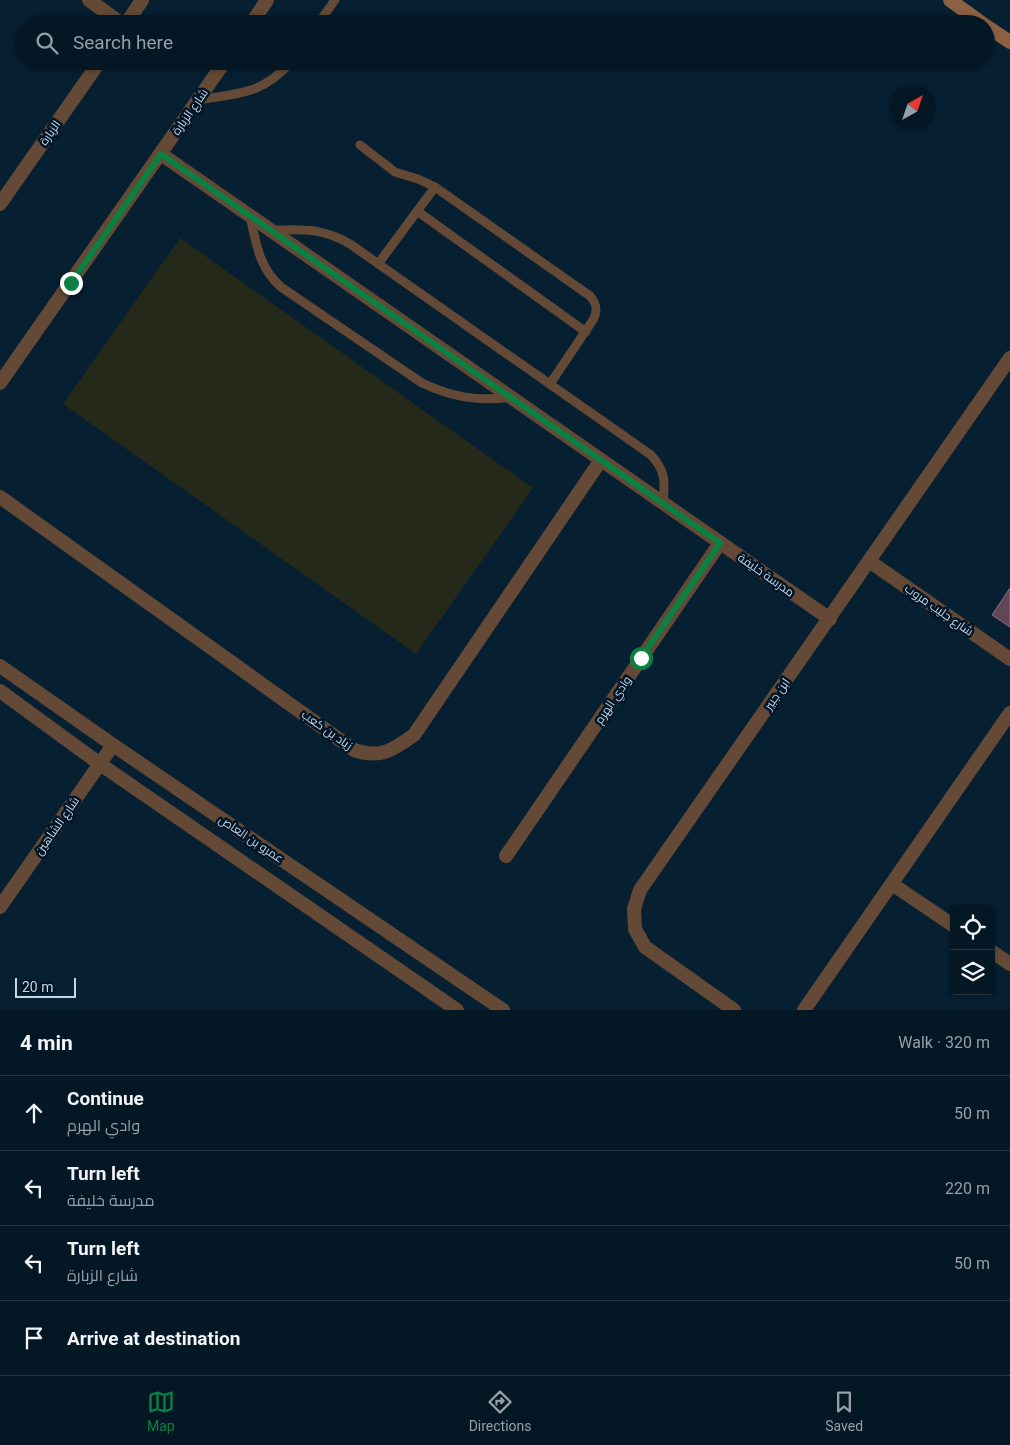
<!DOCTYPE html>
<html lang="en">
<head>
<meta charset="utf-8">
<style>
  :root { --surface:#041725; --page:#122432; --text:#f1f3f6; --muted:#979fa7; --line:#253642; --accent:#0b8043 }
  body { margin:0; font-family:Roboto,Cairo,sans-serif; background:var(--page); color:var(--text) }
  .controls { position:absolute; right:15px; bottom:15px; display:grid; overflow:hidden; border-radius:5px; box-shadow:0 1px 4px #0004 }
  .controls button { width:45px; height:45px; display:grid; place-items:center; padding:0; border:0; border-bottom:1px solid var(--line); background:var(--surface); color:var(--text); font:25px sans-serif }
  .compass { position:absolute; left:890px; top:85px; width:45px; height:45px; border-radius:50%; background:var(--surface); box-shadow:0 1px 4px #0004; rotate:40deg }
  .scale { position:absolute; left:15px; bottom:12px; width:61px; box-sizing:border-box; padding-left:5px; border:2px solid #c7d6e2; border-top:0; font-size:14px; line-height:18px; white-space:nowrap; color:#c7d6e2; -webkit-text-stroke:4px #001527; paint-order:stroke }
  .stop { position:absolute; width:15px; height:15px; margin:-11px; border:4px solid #0b8043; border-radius:50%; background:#fff }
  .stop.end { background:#0b8043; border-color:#fff; box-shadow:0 1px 5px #0008 }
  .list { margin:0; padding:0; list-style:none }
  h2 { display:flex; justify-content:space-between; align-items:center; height:65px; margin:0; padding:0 20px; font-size:21px }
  h2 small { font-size:16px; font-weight:400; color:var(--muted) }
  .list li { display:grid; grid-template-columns:32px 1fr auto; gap:15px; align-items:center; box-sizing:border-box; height:75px; padding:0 20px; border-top:1px solid var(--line) }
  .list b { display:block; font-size:19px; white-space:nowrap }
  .list p { margin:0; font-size:16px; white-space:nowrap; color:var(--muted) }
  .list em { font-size:16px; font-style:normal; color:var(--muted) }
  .icon { flex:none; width:28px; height:28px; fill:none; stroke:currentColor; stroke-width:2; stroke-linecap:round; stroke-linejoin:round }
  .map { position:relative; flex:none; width:1010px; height:1010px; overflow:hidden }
  .search { position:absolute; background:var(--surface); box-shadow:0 1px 4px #0004; left:15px; right:15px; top:15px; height:55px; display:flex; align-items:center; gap:12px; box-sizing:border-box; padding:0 18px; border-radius:28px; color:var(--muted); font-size:19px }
  .sheet { height:365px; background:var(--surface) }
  nav { display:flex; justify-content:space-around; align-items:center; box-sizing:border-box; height:70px; border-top:1px solid var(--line); background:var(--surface); font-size:14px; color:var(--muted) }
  nav a { display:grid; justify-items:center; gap:2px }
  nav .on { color:var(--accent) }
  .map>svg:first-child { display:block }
  .green { fill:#24291a }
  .building { fill:#614656; stroke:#8d6e80 }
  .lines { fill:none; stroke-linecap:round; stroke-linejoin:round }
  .service { stroke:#634936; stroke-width:9 }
  .minor { stroke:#634936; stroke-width:14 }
  .tertiary { stroke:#634936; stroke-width:14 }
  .secondary { stroke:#8b6142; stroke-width:14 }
  .route { stroke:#0b8043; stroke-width:6 }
  .labels { text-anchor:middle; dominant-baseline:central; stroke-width:5; stroke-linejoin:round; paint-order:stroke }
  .street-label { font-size:12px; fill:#c7d6e2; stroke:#001527 }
</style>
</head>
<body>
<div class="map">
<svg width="1010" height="1010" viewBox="0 0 1010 1010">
  <rect width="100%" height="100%" fill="#061f31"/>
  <polygon class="green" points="180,238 533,488 416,654 63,404"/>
  <polygon class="building" points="1010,588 1010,627 992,615"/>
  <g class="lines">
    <g class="service">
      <polyline points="318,24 335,0"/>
      <path d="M 198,100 C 239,93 262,95 292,61"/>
      <path d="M 360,145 L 395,172 L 418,179 L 435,187 L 590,296 C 597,304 598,311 593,320 L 550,384"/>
      <polyline points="417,211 586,332"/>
      <path d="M 250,216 C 256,243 259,268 281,287 L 422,383 C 452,397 479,402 511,397"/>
      <path d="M 271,230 C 303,230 321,227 350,244 L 651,455 C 666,471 665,482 663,503"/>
      <polyline points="378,264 435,187"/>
    </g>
    <g class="minor">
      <polyline points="89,0 122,24"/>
      <polyline points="126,24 142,0"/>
      <polyline points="161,154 830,619"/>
      <polyline points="0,204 100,61"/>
      <path d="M 0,497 L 354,750 C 381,759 393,750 414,735 L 601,460"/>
      <polyline points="869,561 1010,659"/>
      <polyline points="506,856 720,543"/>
      <polyline points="892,884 954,926"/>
      <polyline points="0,907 113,745"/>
      <polyline points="991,951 1010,964"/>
      <polyline points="734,1010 645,947 635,929 634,909 640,890 1010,358"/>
      <polyline points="804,1010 1010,713"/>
    </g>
    <g class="tertiary">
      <polyline points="251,24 267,0"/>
      <polyline points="0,383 225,61"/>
      <polyline points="0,666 113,745 503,1010"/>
      <polyline points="0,691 100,764 457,1010"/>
    </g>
    <g class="secondary">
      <polyline points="950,0 983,24"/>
      <polyline points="986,26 1010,42"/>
    </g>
  </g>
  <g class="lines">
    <polyline class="route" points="71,283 161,154 720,543 641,658"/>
  </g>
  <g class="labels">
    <g class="street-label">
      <text transform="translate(190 112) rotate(-55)">شارع الزبارة</text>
      <text transform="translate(50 133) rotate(-55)">الزبارة</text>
      <text transform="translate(766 575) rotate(35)">مدرسة خليفة</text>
      <text transform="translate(939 610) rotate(35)">شارع جليب مروب</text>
      <text transform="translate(777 694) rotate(-55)">ابن جبير</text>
      <text transform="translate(613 700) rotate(-56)">وادي الهرم</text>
      <text transform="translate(327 730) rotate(35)">زياد بن كعب</text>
      <text transform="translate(57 826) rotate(-55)">شارع الشاهين</text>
      <text transform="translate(251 839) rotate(34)">عمرو بن العاص</text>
    </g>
  </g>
</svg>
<div class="controls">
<button><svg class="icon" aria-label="locate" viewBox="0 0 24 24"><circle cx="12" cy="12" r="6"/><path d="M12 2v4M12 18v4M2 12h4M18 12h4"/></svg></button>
<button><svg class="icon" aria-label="layers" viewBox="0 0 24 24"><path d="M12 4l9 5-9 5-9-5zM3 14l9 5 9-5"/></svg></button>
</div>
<svg class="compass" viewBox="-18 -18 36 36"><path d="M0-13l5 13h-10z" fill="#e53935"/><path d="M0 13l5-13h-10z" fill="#979fa7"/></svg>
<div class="scale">20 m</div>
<div class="stop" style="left:641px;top:658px"></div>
<div class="stop end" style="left:71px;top:283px"></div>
<div class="search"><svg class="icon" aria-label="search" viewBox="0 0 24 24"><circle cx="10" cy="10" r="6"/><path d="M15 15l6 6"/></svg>Search here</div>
</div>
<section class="sheet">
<h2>4 min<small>Walk · 320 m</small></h2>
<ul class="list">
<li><svg class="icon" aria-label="ahead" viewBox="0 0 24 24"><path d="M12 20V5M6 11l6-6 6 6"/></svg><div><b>Continue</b><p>وادي الهرم</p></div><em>50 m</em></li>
<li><svg class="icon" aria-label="left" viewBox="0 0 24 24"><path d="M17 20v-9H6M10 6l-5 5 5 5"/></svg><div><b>Turn left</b><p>مدرسة خليفة</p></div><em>220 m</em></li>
<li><svg class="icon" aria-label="left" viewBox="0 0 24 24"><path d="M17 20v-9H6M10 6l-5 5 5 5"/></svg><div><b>Turn left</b><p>شارع الزبارة</p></div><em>50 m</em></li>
<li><svg class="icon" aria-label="arrive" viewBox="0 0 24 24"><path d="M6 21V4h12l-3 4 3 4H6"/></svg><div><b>Arrive at destination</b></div></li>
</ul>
</section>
<nav>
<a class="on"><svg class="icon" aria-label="map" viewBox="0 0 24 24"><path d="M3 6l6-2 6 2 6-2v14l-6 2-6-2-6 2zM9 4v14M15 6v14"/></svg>Map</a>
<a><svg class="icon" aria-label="directions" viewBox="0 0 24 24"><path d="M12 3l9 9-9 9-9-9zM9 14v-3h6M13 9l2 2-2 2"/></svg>Directions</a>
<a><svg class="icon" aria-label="saved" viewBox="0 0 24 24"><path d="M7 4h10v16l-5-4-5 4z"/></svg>Saved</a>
</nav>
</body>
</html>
